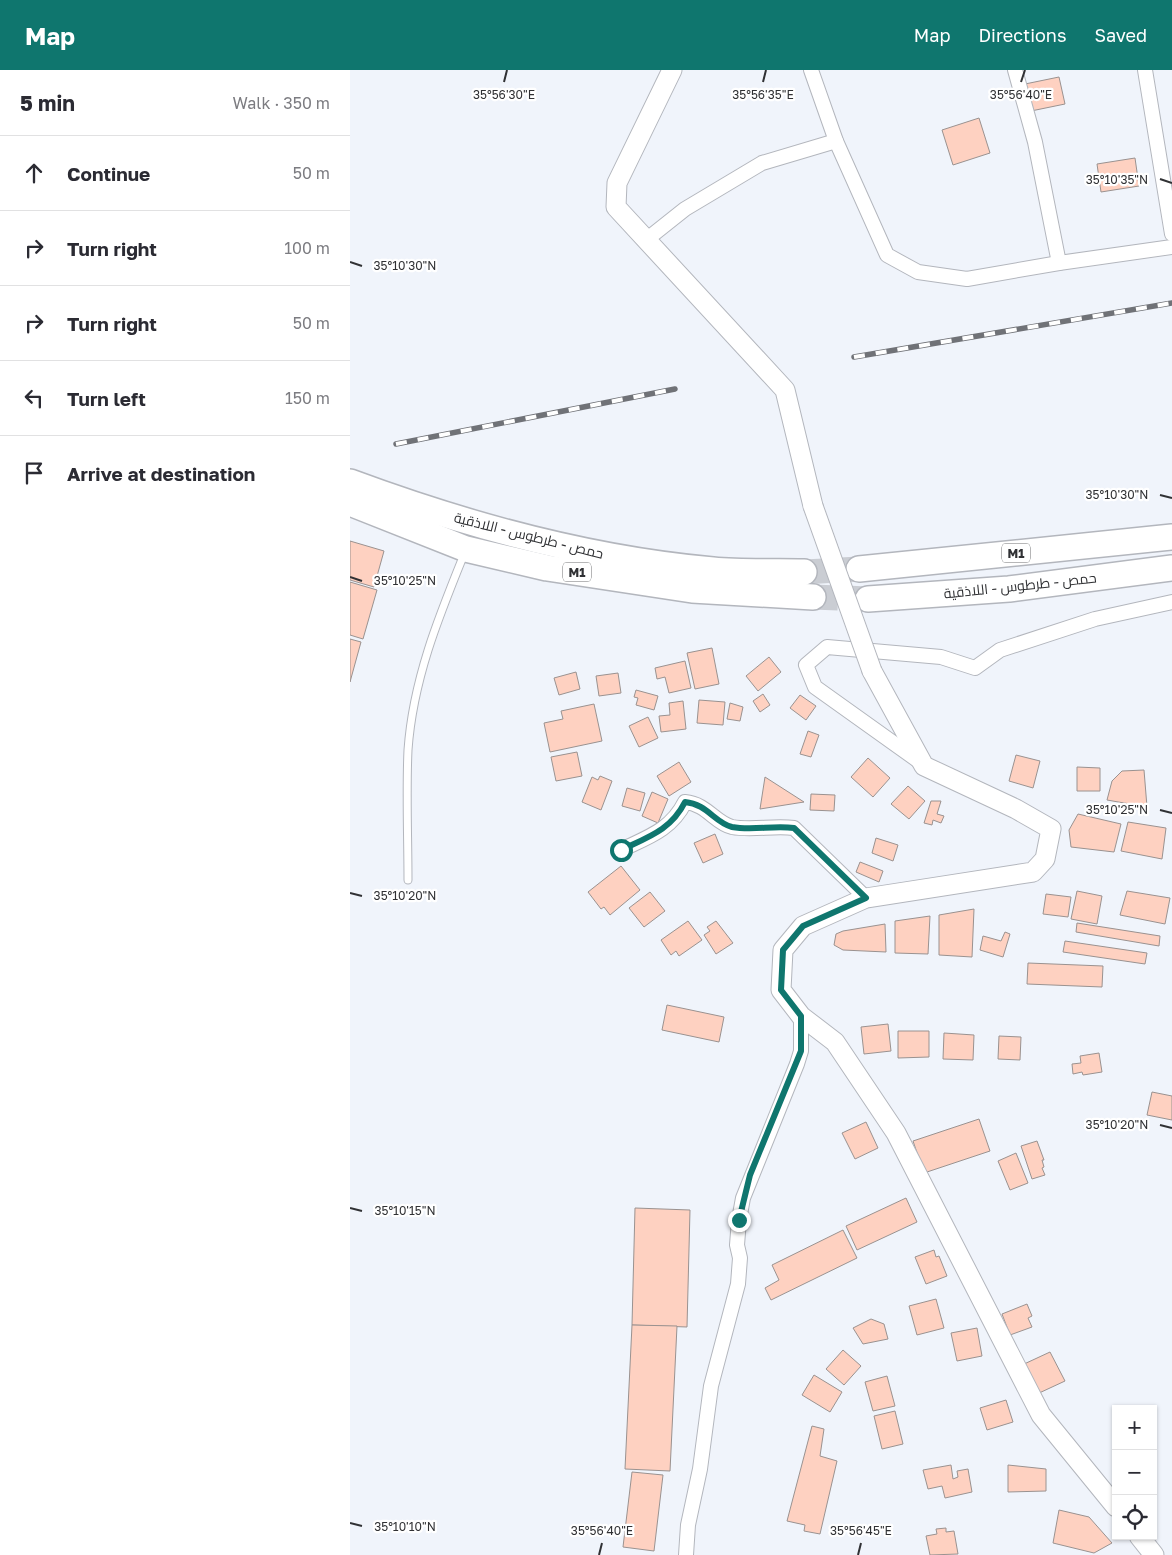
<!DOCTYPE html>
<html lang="en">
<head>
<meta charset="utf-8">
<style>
  :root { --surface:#fff; --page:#f2f2f3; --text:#2b2b33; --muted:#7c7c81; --line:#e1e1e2; --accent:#0f766e }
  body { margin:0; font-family:"Golos Text",Cairo,sans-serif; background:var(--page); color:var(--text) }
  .controls { position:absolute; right:15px; bottom:15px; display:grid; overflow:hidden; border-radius:0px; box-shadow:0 1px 4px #0004 }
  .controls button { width:45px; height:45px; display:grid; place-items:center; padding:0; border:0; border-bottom:1px solid var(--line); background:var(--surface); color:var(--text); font:25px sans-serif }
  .stop { position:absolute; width:15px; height:15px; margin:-11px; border:4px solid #0f766e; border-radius:50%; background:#fff }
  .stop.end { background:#0f766e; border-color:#fff; box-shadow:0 1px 5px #0008 }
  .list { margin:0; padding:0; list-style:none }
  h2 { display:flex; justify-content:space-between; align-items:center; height:65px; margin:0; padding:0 20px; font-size:21px }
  h2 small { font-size:16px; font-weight:400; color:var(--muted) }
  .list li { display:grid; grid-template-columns:32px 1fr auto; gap:15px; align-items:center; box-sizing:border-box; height:75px; padding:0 20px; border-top:1px solid var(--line) }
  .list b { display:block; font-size:19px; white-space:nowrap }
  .list em { font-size:16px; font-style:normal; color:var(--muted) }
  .icon { flex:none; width:28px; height:28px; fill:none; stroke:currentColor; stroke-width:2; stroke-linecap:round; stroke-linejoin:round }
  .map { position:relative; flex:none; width:822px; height:1485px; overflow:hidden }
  header { display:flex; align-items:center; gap:30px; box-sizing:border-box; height:70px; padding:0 25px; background:var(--accent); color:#fff }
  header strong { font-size:24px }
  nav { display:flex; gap:28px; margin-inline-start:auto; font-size:18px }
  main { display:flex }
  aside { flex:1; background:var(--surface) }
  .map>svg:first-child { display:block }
  .building { fill:#fed1c1; stroke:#9a9290 }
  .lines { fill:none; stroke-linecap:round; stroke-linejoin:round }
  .motorway-tunnel { stroke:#cacdd3; stroke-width:25; stroke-dasharray:25 12; stroke-linecap:butt }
  .service-casing { stroke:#b3b6bd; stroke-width:9 }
  .minor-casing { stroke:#b3b6bd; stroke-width:16 }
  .secondary-casing { stroke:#b3b6bd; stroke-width:21 }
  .motorway-casing { stroke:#b3b6bd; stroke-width:28 }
  .service { stroke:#fff; stroke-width:7 }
  .minor { stroke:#fff; stroke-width:14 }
  .secondary { stroke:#fff; stroke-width:19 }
  .motorway { stroke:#fff; stroke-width:25 }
  .rail-casing { stroke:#707277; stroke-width:5.5 }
  .rail { stroke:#fff; stroke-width:4; stroke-dasharray:11; stroke-linecap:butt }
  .secondary-bridge-casing { stroke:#b3b6bd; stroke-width:21; stroke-linecap:butt }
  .secondary-bridge { stroke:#fff; stroke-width:19 }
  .route { stroke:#0f766e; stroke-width:6 }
  .ticks { fill:none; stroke:#303134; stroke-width:2 }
  .labels { text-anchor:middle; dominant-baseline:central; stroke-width:4.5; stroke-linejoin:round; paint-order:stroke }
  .shield { fill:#fff; stroke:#6e6f71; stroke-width:1 }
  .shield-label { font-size:12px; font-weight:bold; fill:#303134 }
  .street-label { font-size:14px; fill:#303134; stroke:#fff }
  .ticks-label { font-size:12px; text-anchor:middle; fill:#303134; stroke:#fff; stroke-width:4.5; stroke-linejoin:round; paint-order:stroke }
</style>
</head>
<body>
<header>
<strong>Map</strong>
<nav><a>Map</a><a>Directions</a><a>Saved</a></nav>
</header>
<main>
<aside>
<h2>5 min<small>Walk · 350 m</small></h2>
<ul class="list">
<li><svg class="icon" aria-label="ahead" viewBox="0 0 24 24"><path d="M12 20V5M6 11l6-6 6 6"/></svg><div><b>Continue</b></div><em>50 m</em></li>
<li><svg class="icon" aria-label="right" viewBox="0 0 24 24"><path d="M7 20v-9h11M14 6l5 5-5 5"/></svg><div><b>Turn right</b></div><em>100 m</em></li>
<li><svg class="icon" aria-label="right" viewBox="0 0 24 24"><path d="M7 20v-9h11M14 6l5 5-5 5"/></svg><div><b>Turn right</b></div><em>50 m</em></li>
<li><svg class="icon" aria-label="left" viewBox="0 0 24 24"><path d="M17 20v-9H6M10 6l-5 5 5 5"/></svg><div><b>Turn left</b></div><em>150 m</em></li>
<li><svg class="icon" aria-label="arrive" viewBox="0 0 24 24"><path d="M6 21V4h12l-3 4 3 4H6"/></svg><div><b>Arrive at destination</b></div></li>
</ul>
</aside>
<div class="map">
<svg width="822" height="1485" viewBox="0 0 822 1485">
  <rect width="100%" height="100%" fill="#f0f4fb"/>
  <g class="building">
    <polygon points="709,7 715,34 681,41 675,14"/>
    <polygon points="629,48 640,83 603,95 592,60"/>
    <polygon points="785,88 789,116 751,122 747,94"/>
    <polygon points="0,471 34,481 24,517 0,510"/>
    <polygon points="0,512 27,520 13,569 0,565"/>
    <polygon points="0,569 11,572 0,612"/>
    <polygon points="362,578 369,614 345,619 337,583"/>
    <polygon points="419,587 431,602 408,621 396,606"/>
    <polygon points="335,591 341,618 319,623 315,607 307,609 305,598"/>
    <polygon points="226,602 230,619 209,625 204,608"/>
    <polygon points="268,603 271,623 249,626 246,606"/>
    <polygon points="286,620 308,626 304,640 286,635 288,628 284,627"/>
    <polygon points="413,624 420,635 410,642 403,631"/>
    <polygon points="450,625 466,636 456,650 440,638"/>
    <polygon points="349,630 375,632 373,655 347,653"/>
    <polygon points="333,631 336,659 311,662 309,646 320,645 319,633"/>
    <polygon points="380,633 393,637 390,651 377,649"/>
    <polygon points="244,634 252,671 200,682 194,653 213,649 211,641"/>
    <polygon points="298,647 308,668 289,677 279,656"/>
    <polygon points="458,661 469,665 461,687 450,684"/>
    <polygon points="227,682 232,706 206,711 201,687"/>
    <polygon points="666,685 690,691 683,718 659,711"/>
    <polygon points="518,688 540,708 523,727 501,707"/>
    <polygon points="329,692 341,712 319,726 307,706"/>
    <polygon points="727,697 750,698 750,721 727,721"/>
    <polygon points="794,700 797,737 757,730 762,711 772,701"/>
    <polygon points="250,706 262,711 251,740 232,732 242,707 248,710"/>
    <polygon points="415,707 454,732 410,739"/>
    <polygon points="558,716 575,731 559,749 541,734"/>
    <polygon points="277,718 295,723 290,741 272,736"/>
    <polygon points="302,722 318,729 308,753 292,746"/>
    <polygon points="461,724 485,725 484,741 460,740"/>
    <polygon points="581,731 591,731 587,744 594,746 591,753 583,750 582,755 574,753"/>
    <polygon points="728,744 771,754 764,782 721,777 719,760"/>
    <polygon points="778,752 816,758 812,789 771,781"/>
    <polygon points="365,764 373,784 353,793 344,773"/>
    <polygon points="526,768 548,775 543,791 522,783"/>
    <polygon points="510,792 533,801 529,812 506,802"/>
    <polygon points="271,796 290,820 260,845 254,837 251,839 238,822"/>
    <polygon points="727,821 752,826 747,854 721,849"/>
    <polygon points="777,821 820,828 815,854 770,845"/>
    <polygon points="300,822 315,841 294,857 279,838"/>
    <polygon points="696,824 721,827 718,847 693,844"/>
    <polygon points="624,839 622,887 589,885 589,845"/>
    <polygon points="580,846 578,884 545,883 545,851"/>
    <polygon points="338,851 352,870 329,886 326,881 321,885 311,870"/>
    <polygon points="366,851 383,873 366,884 354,865 360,861 357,857"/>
    <polygon points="727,853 810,866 809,876 726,862"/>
    <polygon points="535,854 536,882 493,880 484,875 486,864 493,861"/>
    <polygon points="655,862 660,864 653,887 630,880 633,866 651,871"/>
    <polygon points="715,871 797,883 795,894 713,882"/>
    <polygon points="678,893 753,896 752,917 677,914"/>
    <polygon points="317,935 374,947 369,972 312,960"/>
    <polygon points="538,954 541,981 514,984 511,957"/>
    <polygon points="548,961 579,961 579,987 548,988"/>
    <polygon points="594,963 624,965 623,990 593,989"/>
    <polygon points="649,966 671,967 670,990 648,989"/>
    <polygon points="749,983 752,1002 733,1005 732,1002 723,1004 722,994 731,993 730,986"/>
    <polygon points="802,1022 822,1026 822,1050 797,1045"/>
    <polygon points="629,1049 640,1081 574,1103 563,1071"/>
    <polygon points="516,1052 528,1078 505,1089 492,1063"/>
    <polygon points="687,1071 694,1090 692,1090 694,1097 692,1098 695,1105 682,1109 671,1076"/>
    <polygon points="666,1083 678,1113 660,1120 648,1091"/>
    <polygon points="556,1128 567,1152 507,1180 496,1156"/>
    <polygon points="285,1138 340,1140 337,1257 282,1255"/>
    <polygon points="493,1160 507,1188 421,1230 415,1218 429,1210 422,1195"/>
    <polygon points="584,1180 586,1187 589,1186 597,1206 576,1214 565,1187"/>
    <polygon points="586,1229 594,1258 567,1265 559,1236"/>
    <polygon points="677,1234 682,1246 678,1248 682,1257 660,1265 652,1244"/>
    <polygon points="521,1249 534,1254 538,1269 513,1274 503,1258"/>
    <polygon points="282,1255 327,1256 320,1401 275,1399"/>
    <polygon points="627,1258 632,1286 607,1291 601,1263"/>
    <polygon points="493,1280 511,1296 494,1315 476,1299"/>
    <polygon points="700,1282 715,1311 687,1324 672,1295"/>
    <polygon points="464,1305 492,1322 480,1342 452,1325"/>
    <polygon points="537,1306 545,1336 523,1341 515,1312"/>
    <polygon points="656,1330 663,1352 637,1360 630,1338"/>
    <polygon points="545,1341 553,1374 532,1379 524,1346"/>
    <polygon points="462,1356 474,1359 470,1386 487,1391 470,1464 454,1461 455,1455 437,1451"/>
    <polygon points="601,1395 603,1409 608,1407 607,1401 618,1399 622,1422 595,1428 592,1416 578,1419 573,1400"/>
    <polygon points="658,1395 696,1399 696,1421 658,1422"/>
    <polygon points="282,1402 313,1405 304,1481 273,1477"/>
    <polygon points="709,1440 739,1447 762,1473 744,1483 703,1473"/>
    <polygon points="596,1458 596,1462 604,1461 608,1484 580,1485 576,1466 587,1464 586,1459"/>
  </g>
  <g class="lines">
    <g class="motorway-tunnel">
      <polyline points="454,502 509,499"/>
      <polyline points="463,527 518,529"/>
    </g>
    <g class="service-casing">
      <path id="service" d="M 58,810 C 58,767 56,723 58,680 C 63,609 89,546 115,482"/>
    </g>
    <g class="minor-casing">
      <g id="minor">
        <polyline points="461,0 486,71 537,185 568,202 617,209 709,193 822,177"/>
        <polyline points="665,0 685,72 709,193"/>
        <polyline points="795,0 822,164"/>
        <polyline points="296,170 335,139 412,93 486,71"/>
        <polyline points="570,692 465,617 456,595 477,577 591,587 625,598 650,580 745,549 822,532"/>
        <path d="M 271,780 C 298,767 321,760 335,732 C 357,734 365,753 382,757 C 403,761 423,755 444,758 L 516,828"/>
        <polyline points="336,1485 338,1455 350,1399 361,1316 388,1214 390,1188 387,1175 389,1150 393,1128 447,994 451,981 451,946"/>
      </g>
    </g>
    <g class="secondary-casing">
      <g id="secondary">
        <polyline points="322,0 267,113 266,137 435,320 463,436"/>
        <polyline points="522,601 574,696 666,739 701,759 695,789 683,802 516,828 453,856 433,880 431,920 451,946 485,972 546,1063 691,1345 766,1437"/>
        <polyline points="789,1466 804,1485"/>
      </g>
    </g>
    <g class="motorway-casing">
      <g id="motorway">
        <path d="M 0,412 C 116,455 239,489 363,500 C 393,503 424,501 454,502"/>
        <polyline points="0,433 116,479 197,498 342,520 463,527"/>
        <polyline points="509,499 822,467"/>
        <polyline points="518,529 659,519 822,498"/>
      </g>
    </g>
    <use href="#service" class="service"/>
    <use href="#minor" class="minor"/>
    <use href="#secondary" class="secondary"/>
    <use href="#motorway" class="motorway"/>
    <g class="rail-casing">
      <g id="rail">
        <polyline points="504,287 822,233"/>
        <polyline points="46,374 325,319"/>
      </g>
    </g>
    <use href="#rail" class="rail"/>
    <g class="secondary-bridge-casing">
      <polyline id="secondary-bridge" points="463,436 522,601"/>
    </g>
    <use href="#secondary-bridge" class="secondary-bridge"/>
  </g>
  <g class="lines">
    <path class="route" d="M 271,780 C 298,767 321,760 335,732 C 357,734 365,753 382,757 C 403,761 423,755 444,758 L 516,828 L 453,856 L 433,880 L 431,920 L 451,946 L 451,981 L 400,1105 L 389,1150"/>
  </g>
  <path class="ticks" d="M 154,12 L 157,0M 413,12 L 416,0M 671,12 L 675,0M 810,109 L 822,113M 0,192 L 12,196M 810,425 L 822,428M 0,507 L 12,511M 810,740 L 822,743M 0,823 L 12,826M 810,1055 L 822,1058M 0,1138 L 12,1141M 0,1453 L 12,1456M 249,1485 L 252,1473M 508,1485 L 511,1473"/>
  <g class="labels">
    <g class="shield">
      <rect x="652" y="473.5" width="28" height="19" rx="4"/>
      <rect x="213" y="492.5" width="28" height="19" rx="4"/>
    </g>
    <g class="shield-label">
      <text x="666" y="483">M1</text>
      <text x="227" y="502">M1</text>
    </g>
    <g class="street-label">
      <text transform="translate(179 465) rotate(14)">حمص - طرطوس - اللاذقية</text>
      <text transform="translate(670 515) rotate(-6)">حمص - طرطوس - اللاذقية</text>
    </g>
  </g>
  <g class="ticks-label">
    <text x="154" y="29">35°56'30"E</text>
    <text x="413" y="29">35°56'35"E</text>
    <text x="671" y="29">35°56'40"E</text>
    <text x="767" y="114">35°10'35"N</text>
    <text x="55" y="200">35°10'30"N</text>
    <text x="767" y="429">35°10'30"N</text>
    <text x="55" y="515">35°10'25"N</text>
    <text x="767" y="744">35°10'25"N</text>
    <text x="55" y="830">35°10'20"N</text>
    <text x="767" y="1059">35°10'20"N</text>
    <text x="55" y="1145">35°10'15"N</text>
    <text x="55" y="1461">35°10'10"N</text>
    <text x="252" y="1465">35°56'40"E</text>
    <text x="511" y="1465">35°56'45"E</text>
  </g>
</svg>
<div class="controls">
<button>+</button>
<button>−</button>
<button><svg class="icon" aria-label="locate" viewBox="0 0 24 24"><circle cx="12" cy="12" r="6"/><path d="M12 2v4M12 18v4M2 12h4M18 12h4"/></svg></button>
</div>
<div class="stop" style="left:271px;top:780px"></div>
<div class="stop end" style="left:389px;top:1150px"></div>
</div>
</main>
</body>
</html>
